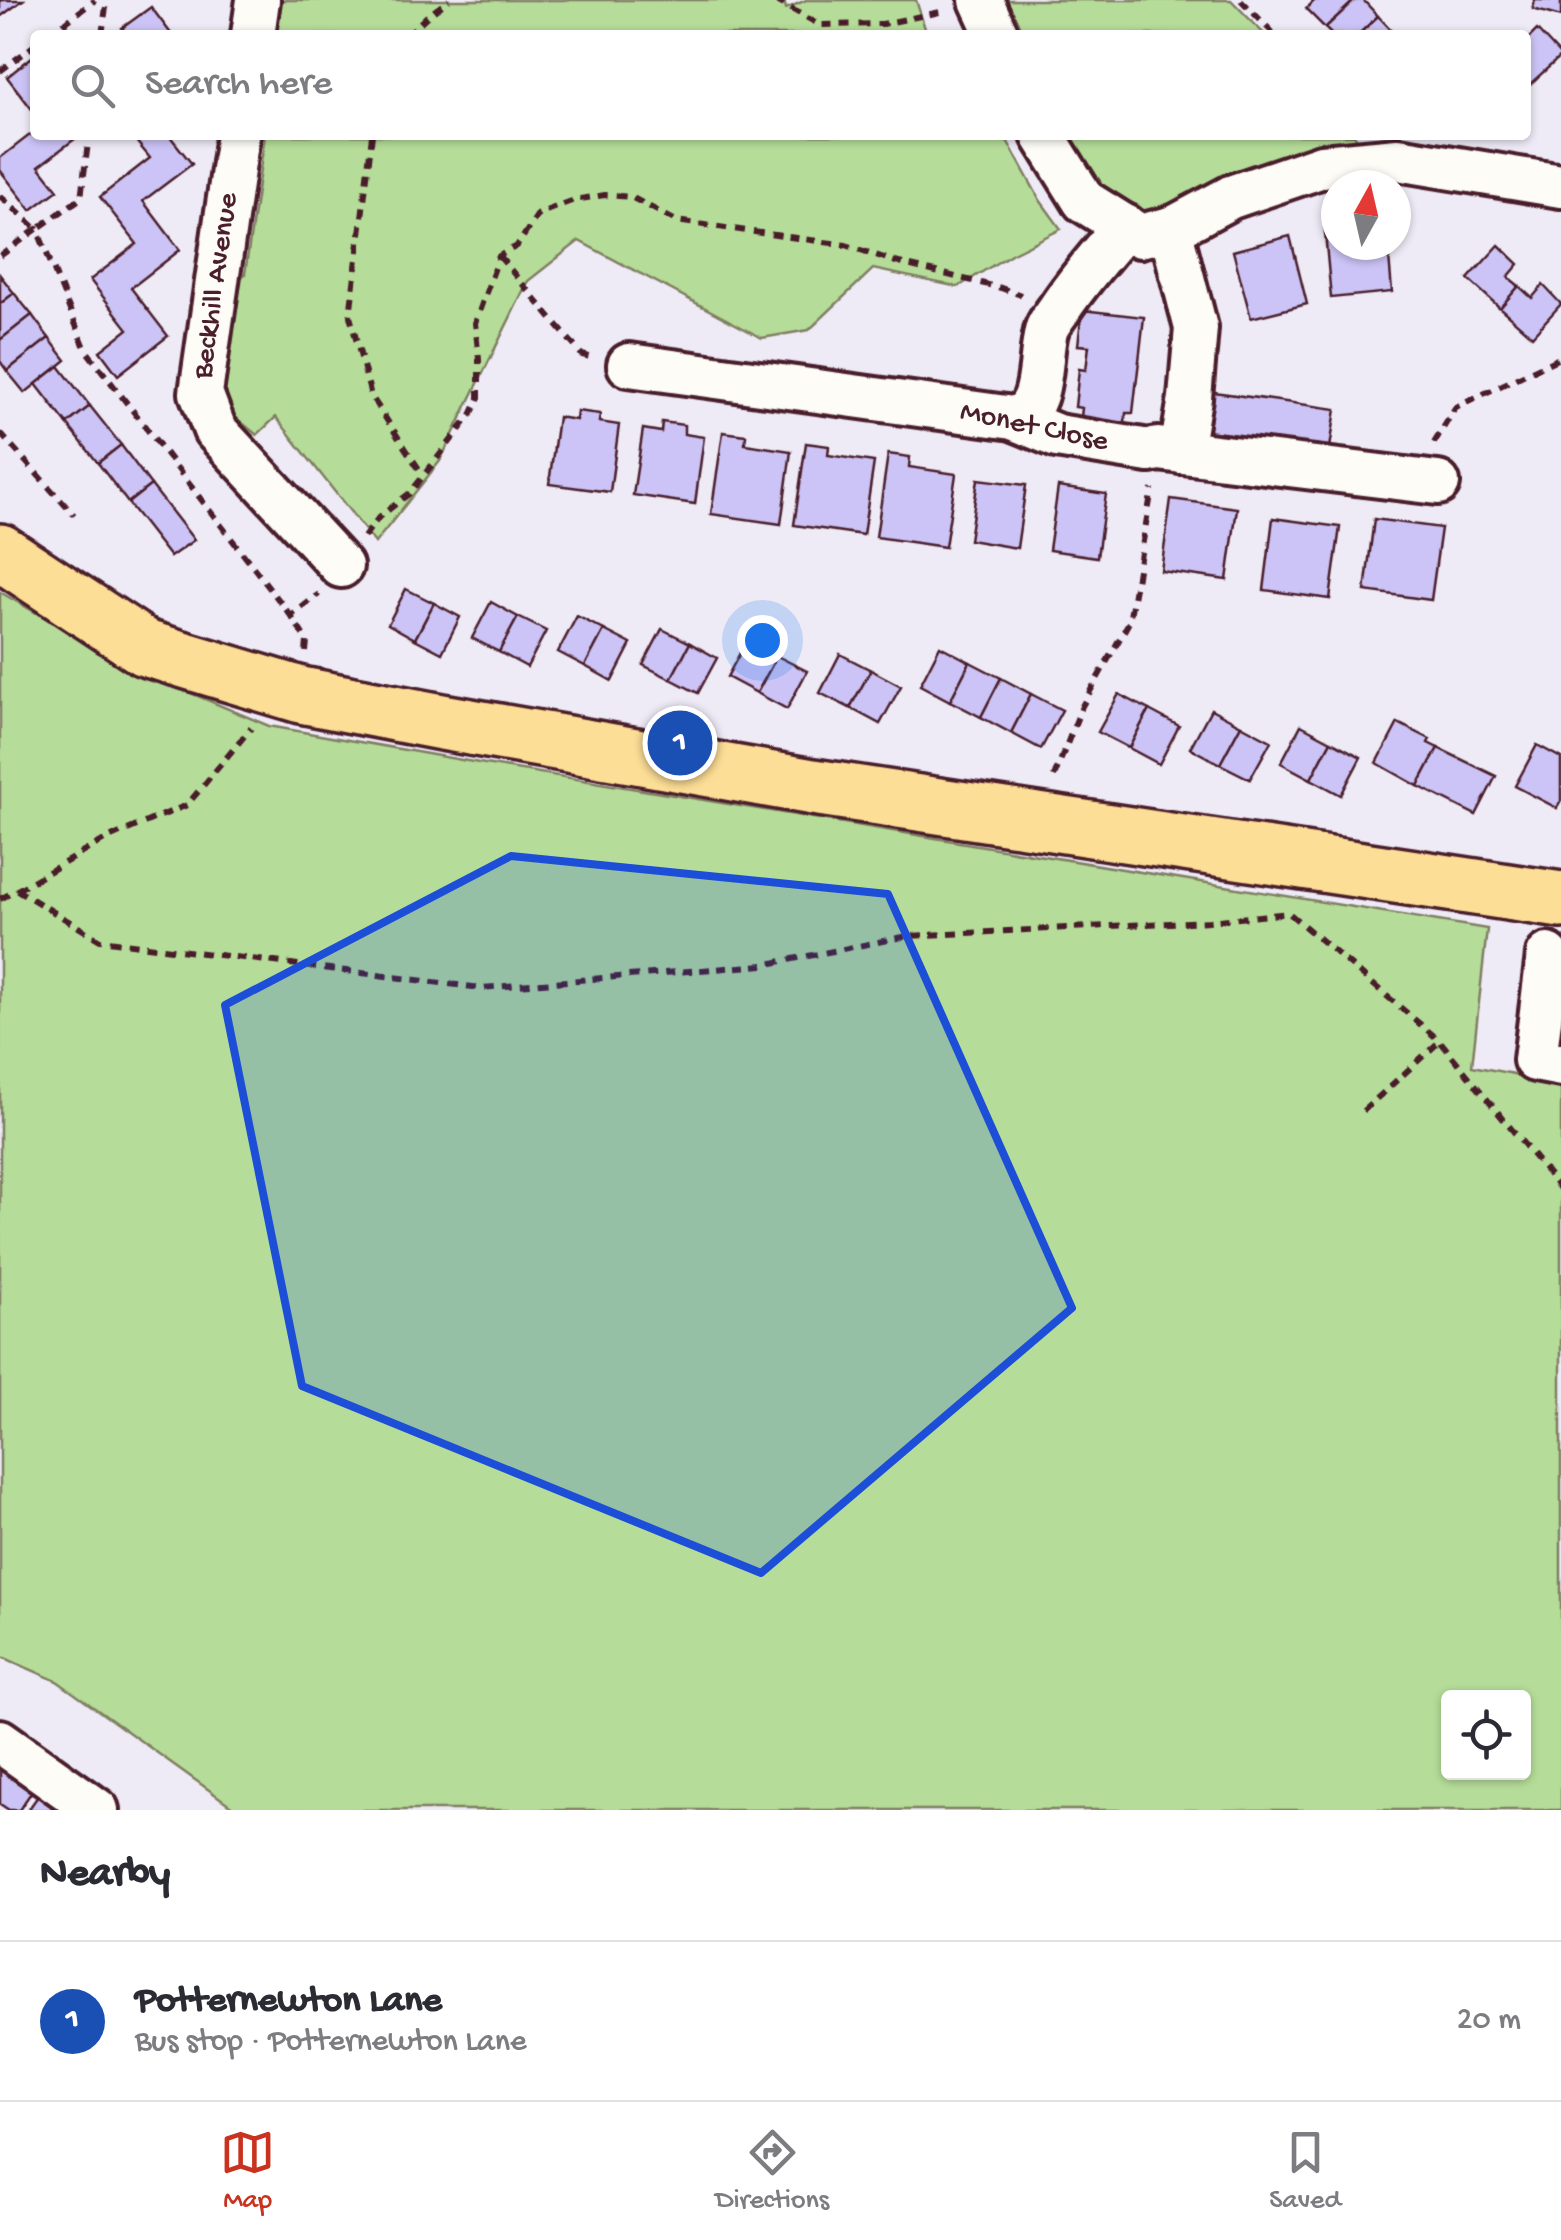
<!DOCTYPE html>
<html lang="en">
<head>
<meta charset="utf-8">
<style>
  :root { --surface:#fff; --page:#f7f7f7; --text:#2b2b33; --muted:#7c7c81; --line:#e1e1e2; --accent:#c8321e }
  body { margin:0; font-family:"Gochi Hand",sans-serif; background:var(--page); color:var(--text) }
  .controls { position:absolute; right:30px; bottom:30px; display:grid; overflow:hidden; border-radius:10px; box-shadow:0 2px 8px #0004 }
  .controls button { width:90px; height:90px; display:grid; place-items:center; padding:0; border:0; border-bottom:2px solid var(--line); background:var(--surface); color:var(--text); font:50px sans-serif }
  .compass { position:absolute; left:1321px; top:170px; width:90px; height:90px; border-radius:50%; background:var(--surface); box-shadow:0 2px 8px #0004; rotate:8deg }
  .you { position:absolute; left:762px; top:640px; width:35px; height:35px; margin:-25px; border:8px solid #fff; border-radius:50%; background:#1a73e8; box-shadow:0 0 0 15px #1a73e833 }
  .badge { display:grid; place-items:center; width:65px; height:65px; border-radius:50%; background:var(--accent); color:#fff; font-size:32px; font-weight:700 }
  .pin { position:absolute; translate:-50% -50%; border:5px solid #fff; box-shadow:0 2px 10px #0006 }
  .list { margin:0; padding:0; list-style:none }
  h2 { display:flex; justify-content:space-between; align-items:center; height:130px; margin:0; padding:0 40px; font-size:42px }
  h2 small { font-size:32px; font-weight:400; color:var(--muted) }
  .list li { display:grid; grid-template-columns:65px 1fr auto; gap:30px; align-items:center; box-sizing:border-box; height:160px; padding:0 40px; border-top:2px solid var(--line) }
  .list b { display:block; font-size:38px; white-space:nowrap }
  .list p { margin:0; font-size:32px; white-space:nowrap; color:var(--muted) }
  .list em { font-size:32px; font-style:normal; color:var(--muted) }
  .icon { flex:none; width:55px; height:55px; fill:none; stroke:currentColor; stroke-width:2; stroke-linecap:round; stroke-linejoin:round }
  .map { position:relative; flex:none; width:1561px; height:1810px; overflow:hidden }
  .search { position:absolute; background:var(--surface); box-shadow:0 2px 8px #0004; left:30px; right:30px; top:30px; height:110px; display:flex; align-items:center; gap:25px; box-sizing:border-box; padding:0 35px; border-radius:10px; color:var(--muted); font-size:38px }
  .sheet { height:290px; background:var(--surface) }
  nav { display:flex; justify-content:space-around; align-items:center; box-sizing:border-box; height:140px; border-top:2px solid var(--line); background:var(--surface); font-size:28px; color:var(--muted) }
  nav a { display:grid; justify-items:center; gap:5px }
  nav .on { color:var(--accent) }
  .map>svg:first-child { display:block }
  .green { fill:#b5dd99; stroke:#807e62; stroke-width:2.5; fill-rule:evenodd }
  .building { fill:#ccc4f6; stroke:#4a1f2b; stroke-width:2.5 }
  .lines { fill:none; stroke-linecap:round; stroke-linejoin:round }
  .minor-casing { stroke:#4a1f2b; stroke-width:50 }
  .major-casing { stroke:#4a1f2b; stroke-width:62 }
  .path { stroke:#4a1f2b; stroke-width:6; stroke-dasharray:10 8; stroke-linecap:butt }
  .minor { stroke:#fdfcf7; stroke-width:42 }
  .major { stroke:#fdde96; stroke-width:55 }
  .marked { fill:#1d4ed8; fill-opacity:0.2; stroke:#1d4ed8; stroke-width:8; stroke-linejoin:round }
  .labels { text-anchor:middle; dominant-baseline:central; stroke-width:10; stroke-linejoin:round; paint-order:stroke }
  .street-label { font-size:30px; fill:#4a1f2b; stroke:#fdfcf7 }
</style>
</head>
<body>
<div class="map">
<svg width="1561" height="1810" viewBox="0 0 1561 1810">
  <rect width="100%" height="100%" fill="#eeebf7"/>
  <filter id="ink" filterUnits="userSpaceOnUse"><feTurbulence type="fractalNoise" baseFrequency=".01" numOctaves="2"/><feDisplacementMap in="SourceGraphic" scale="20" xChannelSelector="R" yChannelSelector="G"/><feConvolveMatrix kernelMatrix="1 2 1 2 8 2 1 2 1" color-interpolation-filters="sRGB"/></filter>
  <g filter="url(#ink)">
    <g class="green">
      <polygon points="258,0 784,0 786,9 806,0 916,0 927,35 253,35"/>
      <polygon points="1010,0 1231,0 1265,35 1005,35 992,6"/>
      <polygon points="265,135 1004,135 1040,200 1061,229 1011,254 958,287 873,269 809,330 762,338 579,241 528,281 440,461 375,543 276,417 257,435 223,407 219,380 231,288 245,274"/>
      <polygon points="1051,135 1354,135 1365,149 1140,230"/>
      <path d="M 0,592 L 133,669 L 269,726 L 473,762 L 1487,929 L 1472,1066 L 1561,1083 L 1561,1810 L 237,1810 L 57,1681 L 0,1656 ZM 1448,1698 L 1524,1698 L 1524,1772 L 1448,1772 Z"/>
    </g>
    <g class="building">
      <polygon points="0,0 23,0 0,17"/>
      <polygon points="1315,0 1355,0 1325,28 1306,9"/>
      <polygon points="1355,0 1363,0 1378,16 1358,35 1332,35 1325,28"/>
      <polygon points="1535,0 1561,0 1561,17 1533,9"/>
      <polygon points="151,7 172,35 128,35 122,28"/>
      <polygon points="1378,16 1396,35 1358,35"/>
      <polygon points="1537,30 1561,56 1527,87 1526,41"/>
      <polygon points="32,57 35,60 35,113 7,77"/>
      <polygon points="35,131 35,135 80,135 39,166 58,190 31,210 0,170 0,158"/>
      <polygon points="131,135 169,135 192,164 143,201 180,250 131,288 168,336 118,375 100,351 128,329 90,280 137,244 100,197 150,158"/>
      <polygon points="1336,221 1336,245 1388,245 1392,292 1331,298 1324,222"/>
      <polygon points="1290,236 1307,304 1251,318 1233,251"/>
      <polygon points="1499,245 1519,264 1508,277 1519,286 1500,308 1468,279"/>
      <polygon points="0,275 14,293 0,304"/>
      <polygon points="1543,285 1561,304 1532,336 1500,308 1519,286 1532,298"/>
      <polygon points="14,293 32,315 0,340 0,304"/>
      <polygon points="1082,310 1144,317 1133,413 1126,413 1123,440 1079,435 1082,408 1075,407 1079,369 1086,370 1089,346 1078,345"/>
      <polygon points="32,315 49,338 7,371 0,361 0,340"/>
      <polygon points="49,338 66,360 25,393 7,371"/>
      <polygon points="59,366 90,406 67,424 36,384"/>
      <polygon points="1214,392 1336,409 1328,461 1207,444"/>
      <polygon points="90,406 121,445 98,463 67,424"/>
      <polygon points="577,411 600,414 599,422 619,425 610,492 549,484 558,417 576,420"/>
      <polygon points="662,422 684,425 684,434 704,437 695,504 633,495 643,429 661,432"/>
      <polygon points="723,432 746,435 745,444 791,451 781,524 711,514"/>
      <polygon points="806,443 829,446 828,455 874,462 863,535 794,525"/>
      <polygon points="121,445 151,485 128,503 98,463"/>
      <polygon points="888,454 910,457 909,467 956,474 945,547 876,537"/>
      <polygon points="978,479 1026,485 1017,548 969,540"/>
      <polygon points="151,485 194,540 170,557 128,503"/>
      <polygon points="1058,487 1106,494 1097,557 1049,550"/>
      <polygon points="1171,499 1237,508 1227,580 1161,571"/>
      <polygon points="1273,518 1340,527 1330,599 1264,590"/>
      <polygon points="1374,519 1441,528 1431,600 1365,591"/>
      <polygon points="406,589 434,603 415,639 388,624"/>
      <polygon points="491,602 518,617 499,652 472,638"/>
      <polygon points="434,603 460,617 442,653 415,639"/>
      <polygon points="577,616 604,630 585,666 558,652"/>
      <polygon points="518,617 546,631 527,667 499,652"/>
      <polygon points="662,629 690,643 671,679 643,665"/>
      <polygon points="604,630 631,644 612,681 585,666"/>
      <polygon points="747,640 777,656 757,693 727,677"/>
      <polygon points="690,643 717,658 698,693 671,679"/>
      <polygon points="940,646 970,662 950,701 920,685"/>
      <polygon points="840,654 871,670 850,708 820,693"/>
      <polygon points="777,656 807,671 787,709 757,693"/>
      <polygon points="970,662 1001,678 981,717 950,701"/>
      <polygon points="871,670 901,686 880,724 850,708"/>
      <polygon points="1001,678 1031,694 1011,733 981,717"/>
      <polygon points="1031,694 1062,710 1041,749 1011,733"/>
      <polygon points="1119,694 1149,710 1129,748 1098,732"/>
      <polygon points="1211,709 1241,725 1220,764 1190,748"/>
      <polygon points="1149,710 1179,726 1159,764 1129,748"/>
      <polygon points="1398,723 1430,739 1428,743 1438,748 1418,786 1377,763"/>
      <polygon points="1241,725 1271,741 1250,779 1220,764"/>
      <polygon points="1301,725 1331,741 1311,779 1281,763"/>
      <polygon points="1331,741 1361,757 1341,795 1311,779"/>
      <polygon points="1537,745 1561,758 1561,801 1557,808 1515,786"/>
      <polygon points="1438,748 1496,776 1476,815 1418,786"/>
      <polygon points="0,1759 37,1784 19,1810 9,1810 0,1804"/>
      <polygon points="43,1789 74,1810 28,1810"/>
    </g>
    <g class="lines">
      <g class="minor-casing">
        <g id="minor">
          <polyline points="981,0 997,35"/>
          <polyline points="253,35 258,0"/>
          <polyline points="238,135 201,393 215,430 341,566"/>
          <polyline points="1043,135 1084,201 1140,236 1175,227 1231,197 1322,166 1398,159 1561,186"/>
          <polyline points="1170,228 1196,328 1190,398 1181,452"/>
          <polyline points="629,365 1013,418 1057,436 1149,451 1158,449 1438,483"/>
          <path d="M 1013,418 C 1047,412 1038,354 1047,328 C 1050,321 1056,314 1060,308 C 1079,279 1103,253 1125,226"/>
          <polyline points="1548,955 1535,1060 1561,1065"/>
          <polyline points="0,1741 97,1810"/>
        </g>
      </g>
      <g class="major-casing">
        <polyline id="major" points="0,552 145,648 301,695 442,722 813,787 1561,900"/>
      </g>
      <g class="path">
        <polyline points="775,0 820,25 882,24 945,11"/>
        <polyline points="1241,0 1275,35"/>
        <polyline points="49,35 95,0"/>
        <polyline points="102,35 107,0"/>
        <polyline points="407,35 426,17 449,0"/>
        <polyline points="0,71 35,45"/>
        <polyline points="372,135 350,316 371,396 423,475"/>
        <polyline points="0,196 37,229 81,198 89,135"/>
        <polyline points="0,256 37,229 86,350 291,616"/>
        <polyline points="499,256 582,355 594,358"/>
        <polyline points="0,433 74,515"/>
        <polyline points="1434,443 1456,407 1561,357"/>
        <polyline points="364,537 379,517 410,493 471,415 479,398 479,359 475,323 499,256 517,246 538,214 574,200 605,195 631,197 676,221 846,245 899,263 1001,288 1021,295"/>
        <polyline points="306,652 307,641 291,616 319,594"/>
        <polyline points="1054,777 1082,706 1129,622 1152,489"/>
        <polyline points="17,890 106,839 187,805 251,728"/>
        <polyline points="0,899 17,890 100,940 481,988 763,965 908,936 1209,921 1289,913"/>
        <polyline points="1290,914 1440,1041 1561,1190"/>
        <polyline points="1363,1111 1440,1041"/>
      </g>
      <use href="#minor" class="minor"/>
      <use href="#major" class="major"/>
    </g>
  </g>
  <path class="marked" d="M 511,856 L 888,894 L 1072,1308 L 761,1573 L 302,1386 L 225,1005 Z"/>
  <g class="labels">
    <g class="street-label">
      <text transform="translate(217 286) rotate(-82)">Beckhill Avenue</text>
      <text transform="translate(1034 428) rotate(12)">Monet Close</text>
    </g>
  </g>
</svg>
<div class="controls">
<button><svg class="icon" aria-label="locate" viewBox="0 0 24 24"><circle cx="12" cy="12" r="6"/><path d="M12 2v4M12 18v4M2 12h4M18 12h4"/></svg></button>
</div>
<svg class="compass" viewBox="-18 -18 36 36"><path d="M0-13l5 13h-10z" fill="#e53935"/><path d="M0 13l5-13h-10z" fill="#7c7c81"/></svg>
<div class="you"></div>
<div class="pin badge" style="left:680px;top:743px;background:#1a4fb4">1</div>
<div class="search"><svg class="icon" aria-label="search" viewBox="0 0 24 24"><circle cx="10" cy="10" r="6"/><path d="M15 15l6 6"/></svg>Search here</div>
</div>
<section class="sheet">
<h2>Nearby<small></small></h2>
<ul class="list">
<li><span class="badge" style="background:#1a4fb4">1</span><div><b>Potternewton Lane</b><p>Bus stop · Potternewton Lane</p></div><em>20 m</em></li>
</ul>
</section>
<nav>
<a class="on"><svg class="icon" aria-label="map" viewBox="0 0 24 24"><path d="M3 6l6-2 6 2 6-2v14l-6 2-6-2-6 2zM9 4v14M15 6v14"/></svg>Map</a>
<a><svg class="icon" aria-label="directions" viewBox="0 0 24 24"><path d="M12 3l9 9-9 9-9-9zM9 14v-3h6M13 9l2 2-2 2"/></svg>Directions</a>
<a><svg class="icon" aria-label="saved" viewBox="0 0 24 24"><path d="M7 4h10v16l-5-4-5 4z"/></svg>Saved</a>
</nav>
</body>
</html>
